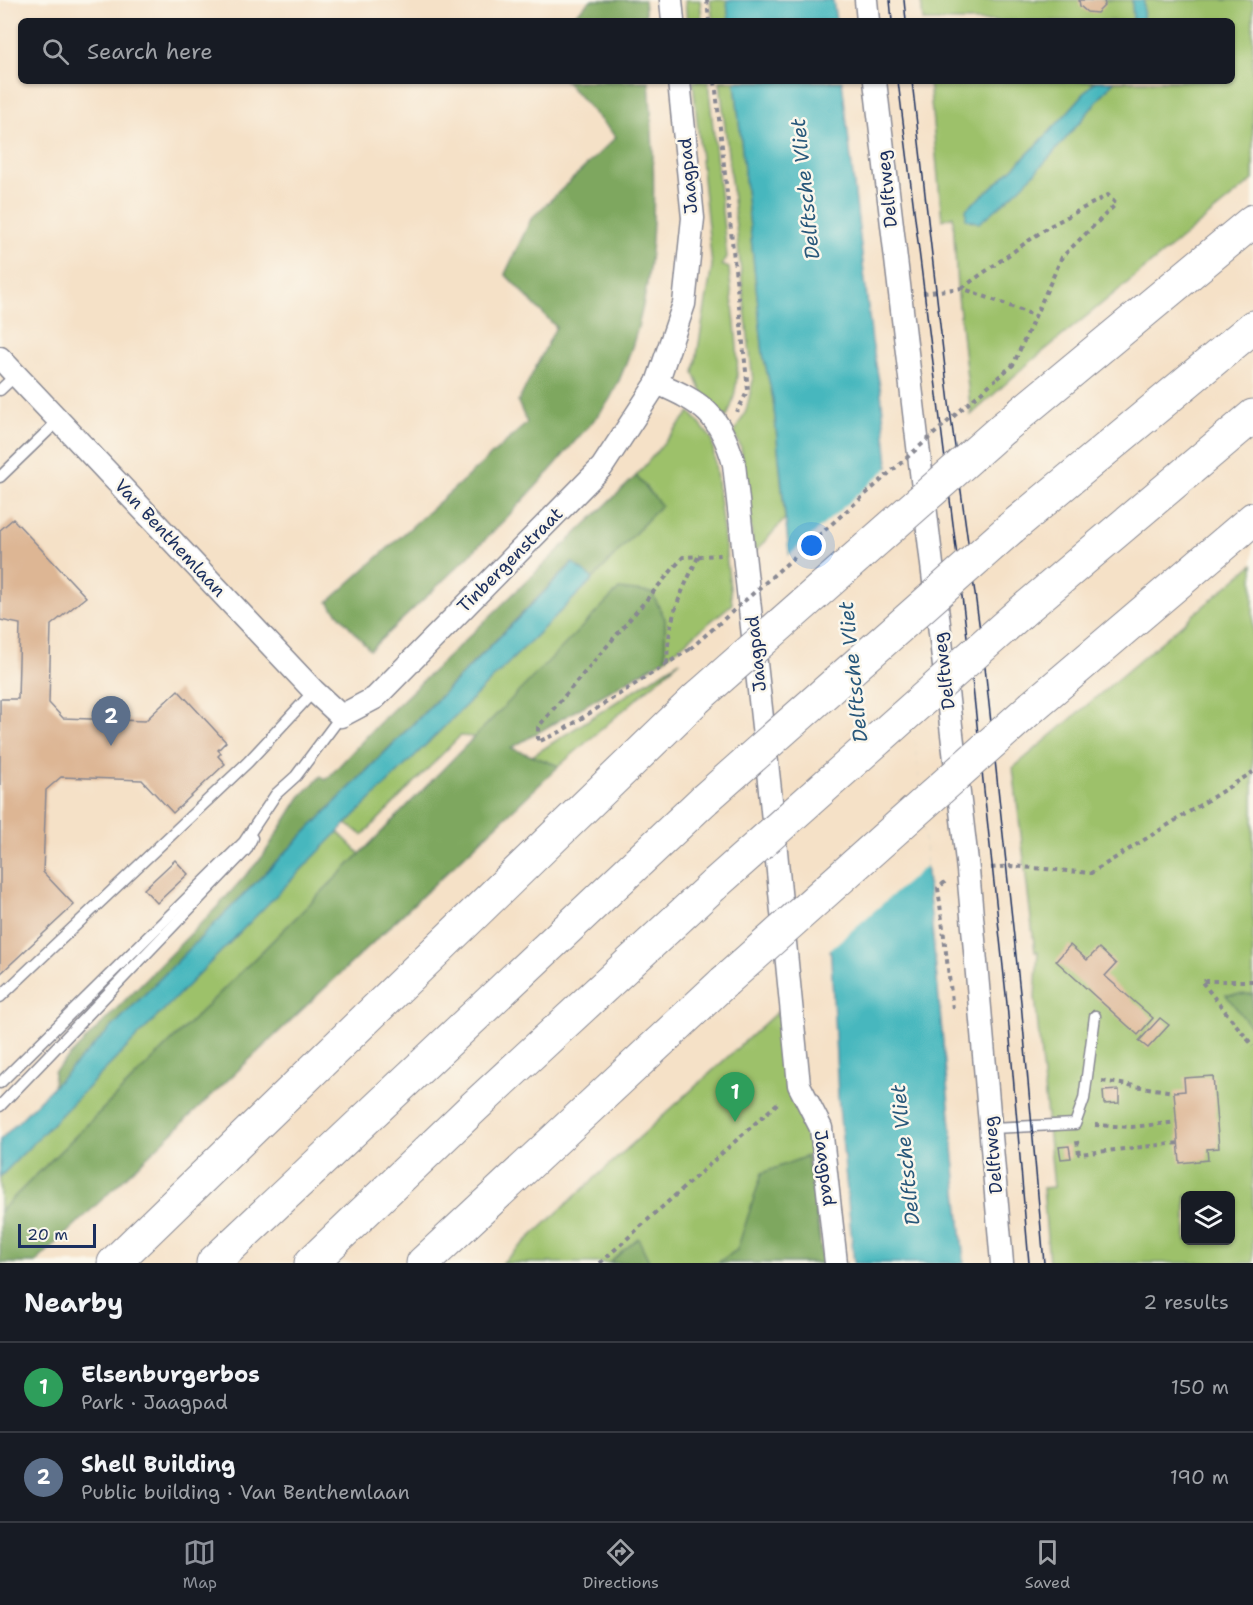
<!DOCTYPE html>
<html lang="en">
<head>
<meta charset="utf-8">
<style>
  :root { --surface:#171b24; --page:#242831; --text:#f1f3f6; --muted:#9ea1a6; --line:#363941; --accent:#8c9099 }
  body { margin:0; font-family:"Shantell Sans",sans-serif; background:var(--page); color:var(--text) }
  .controls { position:absolute; right:18px; bottom:18px; display:grid; overflow:hidden; border-radius:9px; box-shadow:0 2px 4px #0004 }
  .controls button { width:54px; height:54px; display:grid; place-items:center; padding:0; border:0; border-bottom:2px solid var(--line); background:var(--surface); color:var(--text); font:30px sans-serif }
  .scale { position:absolute; left:18px; bottom:15px; width:78px; box-sizing:border-box; padding-left:6px; border:3px solid #1b2f5e; border-top:0; font-size:16px; line-height:21px; white-space:nowrap; color:#1b2f5e; -webkit-text-stroke:4px #fbf7ec; paint-order:stroke }
  .you { position:absolute; left:812px; top:546px; width:21px; height:21px; margin:-15px; border:4px solid #fff; border-radius:50%; background:#1a73e8; box-shadow:0 0 0 9px #1a73e833 }
  .badge { display:grid; place-items:center; width:39px; height:39px; border-radius:50%; background:var(--accent); color:#fff; font-size:20px; font-weight:700 }
  .pin { position:absolute; translate:-50% -50px; filter:drop-shadow(0 2px 3px #0008) }
  .pin::after { content:''; position:absolute; top:32px; width:21px; height:18px; background:inherit; clip-path:polygon(0 0,100% 0,50% 100%) }
  .list { margin:0; padding:0; list-style:none }
  h2 { display:flex; justify-content:space-between; align-items:center; height:78px; margin:0; padding:0 24px; font-size:26px }
  h2 small { font-size:20px; font-weight:400; color:var(--muted) }
  .list li { display:grid; grid-template-columns:39px 1fr auto; gap:18px; align-items:center; box-sizing:border-box; height:90px; padding:0 24px; border-top:2px solid var(--line) }
  .list b { display:block; font-size:22px; white-space:nowrap }
  .list p { margin:0; font-size:20px; white-space:nowrap; color:var(--muted) }
  .list em { font-size:20px; font-style:normal; color:var(--muted) }
  .icon { flex:none; width:33px; height:33px; fill:none; stroke:currentColor; stroke-width:2; stroke-linecap:round; stroke-linejoin:round }
  .map { position:relative; flex:none; width:1253px; height:1263px; overflow:hidden }
  .search { position:absolute; background:var(--surface); box-shadow:0 2px 4px #0004; left:18px; right:18px; top:18px; height:66px; display:flex; align-items:center; gap:15px; box-sizing:border-box; padding:0 21px; border-radius:9px; color:var(--muted); font-size:22px }
  .sheet { height:258px; background:var(--surface) }
  nav { display:flex; justify-content:space-around; align-items:center; box-sizing:border-box; height:84px; border-top:2px solid var(--line); background:var(--surface); font-size:16px; color:var(--muted) }
  nav a { display:grid; justify-items:center; gap:3px }
  nav .on { color:var(--accent) }
  .map>svg:first-child { display:block }
  .green { fill:#9dc16b; stroke:#5c7864; stroke-width:1.5; fill-rule:evenodd }
  .forest { fill:#7ea75f; stroke:#4c6b5e; stroke-width:1.5 }
  .water { fill:#47b7be; stroke:#31738e; stroke-width:1.5 }
  .pier { fill:#f5e1c7 }
  .building { fill:#ddb694 }
  .lines { fill:none; stroke-linecap:round; stroke-linejoin:round }
  .lane-casing { stroke:#888892; stroke-width:13 }
  .street-casing { stroke:#888892; stroke-width:25 }
  .highway-casing { stroke:#888892; stroke-width:35 }
  .path { stroke:#888892; stroke-width:4; stroke-dasharray:4.5 4.5; stroke-linecap:butt }
  .lane { stroke:#fff; stroke-width:10 }
  .street { stroke:#fff; stroke-width:22 }
  .highway { stroke:#fff; stroke-width:33 }
  .tram { stroke:#1b2f5e; stroke-width:1.5 }
  .highway-bridge-casing { stroke:#888892; stroke-width:35; stroke-linecap:butt }
  .path-bridge { stroke:#888892; stroke-width:4; stroke-dasharray:4.5 4.5; stroke-linecap:butt }
  .highway-bridge { stroke:#fff; stroke-width:33 }
  .labels { text-anchor:middle; dominant-baseline:central; stroke-width:5; stroke-linejoin:round; paint-order:stroke }
  .street-label { font-size:18px; fill:#1b2f5e; stroke:#fbf7ec }
  .water-label { font-size:20px; font-style:italic; fill:#28587b; stroke:#fbf7ec }
</style>
</head>
<body>
<div class="map">
<svg width="1253" height="1263" viewBox="0 0 1253 1263">
  <rect width="100%" height="100%" fill="#fbf7ec"/>
  <filter id="ink" filterUnits="userSpaceOnUse"><feTurbulence type="fractalNoise" baseFrequency=".0167" numOctaves="2"/><feDisplacementMap in="SourceGraphic" scale="12" xChannelSelector="R" yChannelSelector="G"/><feConvolveMatrix kernelMatrix="1 2 1 2 8 2 1 2 1" color-interpolation-filters="sRGB"/></filter>
  <filter id="wash" filterUnits="userSpaceOnUse"><feTurbulence type="fractalNoise" baseFrequency=".008" numOctaves="4" result="noise"/><feDisplacementMap in="SourceGraphic" scale="24" xChannelSelector="R" yChannelSelector="G"/><feGaussianBlur stdDeviation="1.35" result="paint"/><feColorMatrix in="noise" values="0 0 0 0 0 0 0 0 0 0 0 0 0 0 0 0 0 1.4 0 .05"/><feComposite in="paint" operator="in"/></filter>
  <g filter="url(#wash)">
    <rect width="100%" height="100%" fill="#f5e1c7"/>
    <g class="green">
      <polygon points="685,0 700,0 702,21 687,21"/>
      <polygon points="710,0 727,0 729,21 713,21"/>
      <polygon points="921,0 1132,0 1133,21 923,21"/>
      <path d="M 1144,0 L 1253,0 L 1253,180 L 1023,368 L 971,415 L 957,287 L 953,216 L 942,220 L 929,81 L 1095,81 C 1056,127 1013,172 966,209 L 1048,159 L 1114,81 L 1232,81 L 1232,21 L 1143,21 Z"/>
      <path d="M 693,81 L 708,81 L 727,257 L 722,265 L 729,268 C 732,313 748,378 726,418 L 702,392 L 694,373 L 712,266 Z"/>
      <polygon points="720,81 735,81 763,354 773,399 785,519 754,553 741,448 734,433 746,411 753,381"/>
      <polygon points="690,412 712,439 732,604 665,659 665,619 475,737 460,736 363,835 346,824 593,579 661,505 636,476"/>
      <path d="M 1253,564 L 1253,1263 L 1049,1263 L 1043,1188 L 1054,1187 L 1035,997 L 1038,951 L 1035,952 L 1013,768 ZM 1186,1196 L 1230,1196 L 1230,1240 L 1186,1240 Z"/>
      <polygon points="680,661 559,766 532,756"/>
      <polygon points="338,832 360,854 0,1211 0,1177"/>
      <polygon points="777,1012 778,1017 783,1012 788,1067 796,1107 813,1156 822,1263 502,1263"/>
    </g>
    <g class="forest">
      <polygon points="591,0 644,0 646,21 568,21"/>
      <path d="M 565,81 L 649,81 C 656,187 662,300 611,397 C 601,415 583,431 571,446 C 510,520 439,584 370,650 L 328,602 L 527,423 L 518,402 L 556,327 L 505,274 L 531,219 L 616,137 Z"/>
      <polygon points="636,476 661,505 593,579 572,563 53,1087 54,1072 219,905 263,856 300,797 321,776 326,780 383,719"/>
      <polygon points="619,589 652,593 665,619 665,659 511,748 559,766 35,1263 0,1263 0,1211 360,854"/>
      <polygon points="1253,994 1253,1030 1226,995"/>
      <polygon points="807,1156 823,1263 717,1263 737,1250 762,1173"/>
      <polygon points="638,1238 650,1263 609,1263"/>
    </g>
    <g class="water">
      <polygon points="727,0 833,0 836,21 729,21"/>
      <polygon points="1132,0 1144,0 1143,21 1133,21"/>
      <polygon points="735,81 842,81 872,342 881,392 964,1263 854,1263 838,1096 831,958 773,399 763,354"/>
      <path d="M 1095,81 L 1114,81 C 1072,131 1032,183 979,223 L 966,219 L 966,209 C 1013,172 1056,127 1095,81 Z"/>
      <polygon points="573,563 593,579 346,824 0,1177 0,1140"/>
    </g>
    <polygon class="pier" points="890,466 927,865 827,952 786,558"/>
    <g id="blocks">
      <g class="building">
        <polygon points="1079,0 1104,0 1105,5 1097,13 1087,12 1080,6"/>
        <polygon points="13,519 86,597 51,625 49,703 63,718 145,721 178,690 226,742 218,750 221,753 218,756 225,764 173,813 142,780 61,777 46,790 43,872 74,905 0,974 0,699 18,699 20,624 0,620 0,530"/>
        <polygon points="175,860 188,874 157,903 144,889"/>
        <polygon points="1070,945 1087,960 1099,948 1116,964 1105,976 1153,1018 1138,1035 1056,961"/>
        <polygon points="1160,1018 1169,1025 1148,1048 1139,1041"/>
        <polygon points="1213,1076 1219,1148 1207,1149 1208,1160 1180,1163 1174,1092 1185,1091 1184,1078"/>
        <polygon points="1119,1090 1119,1103 1104,1104 1103,1091"/>
        <polygon points="1069,1146 1071,1158 1061,1159 1059,1147"/>
      </g>
    </g>
  </g>
  <g filter="url(#ink)">
    <use href="#blocks" fill-opacity="0" stroke="#888892" stroke-width="1.5"/>
    <g class="lines">
      <g class="lane-casing">
        <g id="lane">
          <polyline points="0,390 16,375"/>
          <polyline points="0,477 59,420"/>
          <polyline points="0,997 248,762 314,691"/>
          <polyline points="0,1083 244,842 276,794 296,776 341,716"/>
          <polyline points="0,1106 246,850 252,838"/>
          <polyline points="991,1128 1075,1124 1084,1099 1095,1016"/>
        </g>
      </g>
      <g class="street-casing">
        <g id="street">
          <polyline points="671,0 673,21"/>
          <polyline points="866,0 868,21"/>
          <polyline points="875,81 968,870 1002,1263"/>
          <polyline points="0,358 314,691 341,716 375,698 602,467 657,383 684,304 693,218 679,81"/>
          <path d="M 657,383 C 703,403 720,414 734,464 L 770,790 L 799,1085 L 821,1128 L 836,1263"/>
        </g>
      </g>
      <g class="highway-casing">
        <g id="highway">
          <polyline points="1002,429 1253,221"/>
          <polyline points="1011,528 1253,327"/>
          <polyline points="1020,613 1253,416"/>
          <polyline points="1033,706 1253,519"/>
          <polyline points="114,1263 696,699"/>
          <polyline points="213,1263 705,799"/>
          <polyline points="311,1263 474,1107 715,884"/>
          <polyline points="423,1263 724,982"/>
        </g>
      </g>
      <g class="path">
        <polyline points="707,0 709,21"/>
        <polyline points="715,81 748,390 737,412"/>
        <polyline points="962,288 1048,227 1108,195 1116,204 1062,257 1013,365 996,379"/>
        <polyline points="923,293 962,288 1036,316"/>
        <polyline points="690,649 560,732 538,742 538,727 683,557 722,555"/>
        <path d="M 667,664 C 668,617 679,598 698,557"/>
        <polyline points="991,868 1011,866 1091,873 1253,772"/>
        <polyline points="945,882 938,888 953,1009"/>
        <polyline points="1253,981 1201,981 1253,1046"/>
        <polyline points="1102,1081 1174,1092"/>
        <polyline points="1095,1125 1132,1127 1177,1122"/>
        <polyline points="1077,1141 1079,1154 1179,1143"/>
        <polyline points="600,1263 780,1101"/>
      </g>
      <use href="#lane" class="lane"/>
      <use href="#street" class="street"/>
      <use href="#highway" class="highway"/>
      <g class="tram">
        <polyline points="890,0 892,21"/>
        <polyline points="904,0 906,21"/>
        <polyline points="898,81 971,669 1007,1004 1029,1263"/>
        <polyline points="912,81 949,403 985,667 1021,1002 1044,1263"/>
      </g>
      <g class="highway-bridge-casing">
        <g id="highway-bridge">
          <polyline points="696,699 1002,429"/>
          <polyline points="705,799 1011,528"/>
          <polyline points="715,884 1020,613"/>
          <polyline points="724,982 1033,706"/>
        </g>
      </g>
      <polyline class="path-bridge" points="690,649 996,379"/>
      <use href="#highway-bridge" class="highway-bridge"/>
    </g>
  </g>
  <g class="labels">
    <g class="street-label">
      <text transform="translate(688 176) rotate(-95)">Jaagpad</text>
      <text transform="translate(887 189) rotate(-96)">Delftweg</text>
      <text transform="translate(170 538) rotate(47)">Van Benthemlaan</text>
      <text transform="translate(510 560) rotate(-45)">Tinbergenstraat</text>
      <text transform="translate(756 654) rotate(-96)">Jaagpad</text>
      <text transform="translate(944 671) rotate(-97)">Delftweg</text>
      <text transform="translate(993 1155) rotate(-95)">Delftweg</text>
      <text transform="translate(825 1168) rotate(83)">Jaagpad</text>
    </g>
    <g class="water-label">
      <text transform="translate(805 189) rotate(-96)">Delftsche Vliet</text>
      <text transform="translate(853 672) rotate(-96)">Delftsche Vliet</text>
      <text transform="translate(905 1155) rotate(-96)">Delftsche Vliet</text>
    </g>
  </g>
</svg>
<div class="controls">
<button><svg class="icon" aria-label="layers" viewBox="0 0 24 24"><path d="M12 4l9 5-9 5-9-5zM3 14l9 5 9-5"/></svg></button>
</div>
<div class="scale">20 m</div>
<div class="you"></div>
<div class="pin badge" style="left:735px;top:1122px;background:#2e9e5b">1</div>
<div class="pin badge" style="left:111px;top:746px;background:#5c6f8a">2</div>
<div class="search"><svg class="icon" aria-label="search" viewBox="0 0 24 24"><circle cx="10" cy="10" r="6"/><path d="M15 15l6 6"/></svg>Search here</div>
</div>
<section class="sheet">
<h2>Nearby<small>2 results</small></h2>
<ul class="list">
<li><span class="badge" style="background:#2e9e5b">1</span><div><b>Elsenburgerbos</b><p>Park · Jaagpad</p></div><em>150 m</em></li>
<li><span class="badge" style="background:#5c6f8a">2</span><div><b>Shell Building</b><p>Public building · Van Benthemlaan</p></div><em>190 m</em></li>
</ul>
</section>
<nav>
<a class="on"><svg class="icon" aria-label="map" viewBox="0 0 24 24"><path d="M3 6l6-2 6 2 6-2v14l-6 2-6-2-6 2zM9 4v14M15 6v14"/></svg>Map</a>
<a><svg class="icon" aria-label="directions" viewBox="0 0 24 24"><path d="M12 3l9 9-9 9-9-9zM9 14v-3h6M13 9l2 2-2 2"/></svg>Directions</a>
<a><svg class="icon" aria-label="saved" viewBox="0 0 24 24"><path d="M7 4h10v16l-5-4-5 4z"/></svg>Saved</a>
</nav>
</body>
</html>
